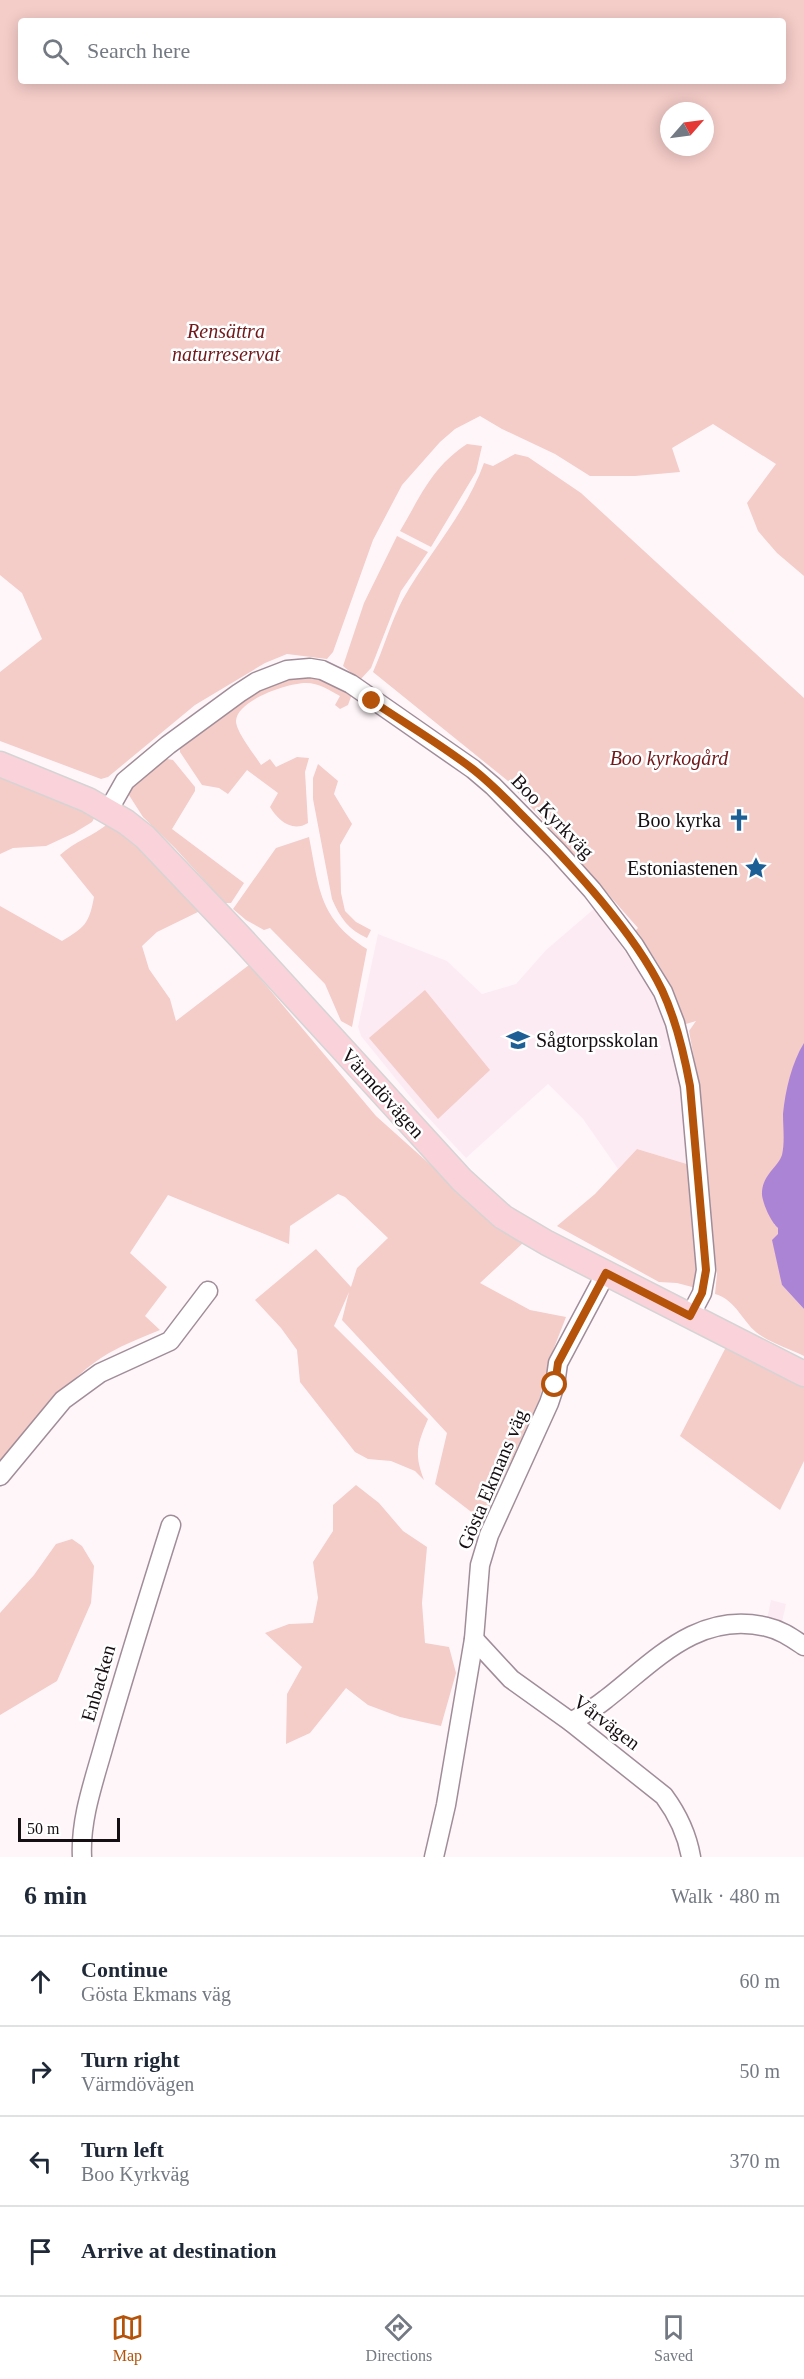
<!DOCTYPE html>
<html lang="en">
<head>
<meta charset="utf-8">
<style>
  :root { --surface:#fff; --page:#f2f2f3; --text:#1f2937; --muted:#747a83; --line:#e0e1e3; --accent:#b45309 }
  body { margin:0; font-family:"Times New Roman",serif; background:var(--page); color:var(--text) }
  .compass { position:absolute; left:660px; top:102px; width:54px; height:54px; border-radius:50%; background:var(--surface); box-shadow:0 3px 15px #0003; rotate:62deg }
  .scale { position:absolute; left:18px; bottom:15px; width:102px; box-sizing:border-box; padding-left:6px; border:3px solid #150e12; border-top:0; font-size:16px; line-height:21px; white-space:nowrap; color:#150e12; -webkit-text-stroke:4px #fff; paint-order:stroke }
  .stop { position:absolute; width:18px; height:18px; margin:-14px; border:4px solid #b45309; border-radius:50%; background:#fff }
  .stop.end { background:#b45309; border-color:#fff; box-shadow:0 2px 6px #0008 }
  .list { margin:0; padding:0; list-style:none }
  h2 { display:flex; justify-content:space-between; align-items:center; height:78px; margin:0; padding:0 24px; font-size:26px }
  h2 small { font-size:20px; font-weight:400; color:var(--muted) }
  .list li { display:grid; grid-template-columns:39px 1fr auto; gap:18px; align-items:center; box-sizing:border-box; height:90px; padding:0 24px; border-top:2px solid var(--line) }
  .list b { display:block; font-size:22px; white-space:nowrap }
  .list p { margin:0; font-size:20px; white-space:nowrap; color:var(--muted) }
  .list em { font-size:20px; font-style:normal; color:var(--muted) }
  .icon { flex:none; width:33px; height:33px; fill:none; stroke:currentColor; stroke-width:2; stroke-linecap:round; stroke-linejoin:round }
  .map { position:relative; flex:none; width:804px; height:1857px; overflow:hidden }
  .search { position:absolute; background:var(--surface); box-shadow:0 3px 15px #0003; left:18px; right:18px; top:18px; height:66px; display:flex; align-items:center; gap:15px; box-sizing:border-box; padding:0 21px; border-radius:6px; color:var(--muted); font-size:22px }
  .sheet { height:438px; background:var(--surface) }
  nav { display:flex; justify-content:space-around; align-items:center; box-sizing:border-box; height:84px; border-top:2px solid var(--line); background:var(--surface); font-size:16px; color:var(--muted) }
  nav a { display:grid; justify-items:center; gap:3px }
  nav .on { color:var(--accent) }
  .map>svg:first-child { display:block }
  .built { fill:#fdebf4 }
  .green { fill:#f4ccc8; fill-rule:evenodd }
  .water { fill:#ac84d5 }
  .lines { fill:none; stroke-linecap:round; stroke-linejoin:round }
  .minor-casing { stroke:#a18d98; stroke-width:21 }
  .major-casing { stroke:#d5d4d4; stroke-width:27 }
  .minor { stroke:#fff; stroke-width:18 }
  .major { stroke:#fad2da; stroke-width:24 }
  .route { stroke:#b45309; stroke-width:8 }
  .labels { text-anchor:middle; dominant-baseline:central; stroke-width:5; stroke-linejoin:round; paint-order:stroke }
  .park-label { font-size:20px; font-style:italic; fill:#70181a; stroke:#fff }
  .street-label { font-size:20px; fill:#150e12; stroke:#fff }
  .poi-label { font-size:20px; fill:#150e12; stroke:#fff; text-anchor:end }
</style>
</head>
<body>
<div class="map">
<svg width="804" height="1857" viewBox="0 0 804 1857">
  <rect width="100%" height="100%" fill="#fff6fa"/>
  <g class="built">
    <polygon points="595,908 657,998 674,1043 690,1165 637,1149 618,1169 583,1119 548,1084 466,1158 421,1110 361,1036 358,1027 378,934 447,961 482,994 516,984 546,950"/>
    <polygon points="771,1600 786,1604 782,1622 767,1619"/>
  </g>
  <g class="green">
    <path d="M 0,0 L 804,0 L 804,576 L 777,553 L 758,531 L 747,503 L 776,464 L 713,424 L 672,448 L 680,472 L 635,476 L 590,476 L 555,454 L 502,429 L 480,416 L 455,429 L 440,442 L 402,485 L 373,540 L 333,652 L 327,659 L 287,654 L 265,663 L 195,705 L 108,777 L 101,779 L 0,741 L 0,672 L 42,639 L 22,593 L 0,575 ZM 21,21 L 783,21 L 783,81 L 21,81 ZM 669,111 L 705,111 L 705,147 L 669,147 Z"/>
    <path d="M 467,444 L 482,446 L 476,472 L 431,547 L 400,531 C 421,496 431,468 467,444 Z"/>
    <path d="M 515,454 L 528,457 L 581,493 L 804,698 L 804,1216 L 774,1224 L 778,1228 L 782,1285 L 804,1309 L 804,1356 C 790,1349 773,1344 760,1335 C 743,1324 737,1300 715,1294 L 717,1274 L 703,1161 L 699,1086 L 689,1031 L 696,1021 L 686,1024 C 672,986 660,963 635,931 L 638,928 L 508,781 L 373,672 C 383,650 392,619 403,599 C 429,553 466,513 484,463 L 493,466 Z"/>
    <polygon points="397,536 428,552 401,591 371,668 360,680 343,666 364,603"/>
    <path d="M 311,674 L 352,694 L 348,705 L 340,709 L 335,705 L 340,696 C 329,690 319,683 306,683 C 288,683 237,700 236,721 C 236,732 255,755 261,765 L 270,759 L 276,767 L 297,757 L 309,758 L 305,772 L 308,823 C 292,833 278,820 270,807 L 278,793 L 247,770 L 228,794 L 219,788 L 202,785 L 180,752 L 180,745 L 264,685 L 282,678 Z"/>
    <polygon points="162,758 173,760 195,787 195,791 172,829 244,883 231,903 225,903 175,848 143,817 127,792 130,786"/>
    <path d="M 318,764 L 338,781 L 334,794 L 352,824 L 340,845 L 341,893 L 345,911 L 356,922 L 371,930 L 367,938 C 349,930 340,918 332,899 L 313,799 L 313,778 Z"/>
    <polygon points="0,772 96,815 92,822 74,833 46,846 13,848 0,854"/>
    <path d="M 109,823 L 124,831 L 202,910 L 157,932 L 142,946 L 149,969 L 170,999 L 176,1021 L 249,965 L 376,1116 L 509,1235 L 524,1242 L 480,1283 L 530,1310 L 566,1317 L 552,1353 L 539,1400 L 483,1521 L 435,1484 L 447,1433 L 342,1320 L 349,1292 L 334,1326 L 428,1419 C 417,1445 414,1454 424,1480 L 415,1471 L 391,1461 L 368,1459 L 355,1452 L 300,1382 L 297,1350 L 281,1328 L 255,1300 L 316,1249 L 351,1287 L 357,1268 L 388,1238 L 345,1197 L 338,1194 L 290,1226 L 289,1244 L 168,1195 L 130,1253 L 167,1287 L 145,1316 L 160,1330 C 143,1337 125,1344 109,1353 C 68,1376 30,1429 0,1465 L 0,906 L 62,941 C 85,927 89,924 94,897 L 60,855 C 74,842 93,836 109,823 Z"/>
    <path d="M 309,837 C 319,888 319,919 367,949 L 352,1027 L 341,1021 L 325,984 L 270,928 L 264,930 L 246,920 L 233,909 L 276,848 Z"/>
    <polygon points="425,990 490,1070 438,1119 369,1038"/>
    <polygon points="637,1149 690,1165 699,1270 696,1288 677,1283 659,1282 557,1226 595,1194"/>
    <polygon points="726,1347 804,1384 804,1461 780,1510 680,1436"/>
    <polygon points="356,1485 379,1503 403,1531 427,1547 422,1603 425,1643 449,1647 456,1673 441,1726 400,1717 368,1705 346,1688 310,1733 286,1744 287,1694 302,1667 265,1633 289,1624 313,1623 318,1598 313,1562 333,1531 333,1505"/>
    <polygon points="72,1539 82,1546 94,1566 91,1603 57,1681 0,1715 0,1613 34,1575 56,1544"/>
  </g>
  <path class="water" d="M 804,1043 L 804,1309 L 782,1285 L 772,1240 L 778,1234 L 778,1228 C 771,1222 763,1204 762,1195 C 761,1176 778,1167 782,1155 C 785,1141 783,1128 783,1114 C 785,1091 792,1062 804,1043 Z"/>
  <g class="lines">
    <g class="minor-casing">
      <g id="minor">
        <polyline points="108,811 125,781 168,745 239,693 256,682 287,670 310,668 322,670 351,684 473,769 493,786 556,850 592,890 634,945 663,992 675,1023 690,1086 706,1270 702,1293 690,1316"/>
        <polyline points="0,1476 63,1400 100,1373 170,1341 208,1291"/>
        <path d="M 474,1639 L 511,1679 L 571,1722 L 664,1796 C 678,1815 687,1834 691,1857"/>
        <path d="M 571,1722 C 583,1715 595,1708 606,1699 C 654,1662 698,1610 767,1627 C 781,1630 792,1638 804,1646"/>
        <path d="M 82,1857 C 80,1819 94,1781 104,1745 C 125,1671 148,1598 171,1525"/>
        <polyline points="434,1857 446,1805 474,1639 480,1565 489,1535 549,1403 555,1385 558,1363 606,1273"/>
      </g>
    </g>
    <g class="major-casing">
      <polyline id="major" points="0,764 88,800 126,822 145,837 242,939 462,1180 503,1217 547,1243 804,1374"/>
    </g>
    <use href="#minor" class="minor"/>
    <use href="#major" class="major"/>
  </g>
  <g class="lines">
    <path class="route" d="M 372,701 C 406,724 442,745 474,770 C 493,785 510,803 527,820 C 572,866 634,932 662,990 C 676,1020 684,1053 690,1086 L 706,1270 L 702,1293 L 690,1316 L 606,1273 L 558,1363 L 555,1385"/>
  </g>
  <defs>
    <g id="church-bare" transform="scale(1.8)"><path d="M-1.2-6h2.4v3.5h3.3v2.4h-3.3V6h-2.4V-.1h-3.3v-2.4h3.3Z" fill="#1d5f95" stroke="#fff" stroke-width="2.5" paint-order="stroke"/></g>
    <g id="sight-bare" transform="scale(1.8)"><path d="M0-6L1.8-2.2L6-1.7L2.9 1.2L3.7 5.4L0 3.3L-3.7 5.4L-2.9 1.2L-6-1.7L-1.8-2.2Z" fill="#1d5f95" stroke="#fff" stroke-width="2.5" paint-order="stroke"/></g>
    <g id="school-bare" transform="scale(1.8)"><path d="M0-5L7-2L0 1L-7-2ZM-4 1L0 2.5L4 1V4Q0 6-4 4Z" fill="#1d5f95" stroke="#fff" stroke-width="2.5" paint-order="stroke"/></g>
  </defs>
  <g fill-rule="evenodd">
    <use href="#church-bare" x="739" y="820"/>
    <use href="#sight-bare" x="756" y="868"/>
    <use href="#school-bare" x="518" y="1040"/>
  </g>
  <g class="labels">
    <g class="park-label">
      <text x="226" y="331">Rensättra<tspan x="226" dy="23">naturreservat</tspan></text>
      <text x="669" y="758">Boo kyrkogård</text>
    </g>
    <g class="street-label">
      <text transform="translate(553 816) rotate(46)">Boo Kyrkväg</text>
      <text transform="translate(383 1093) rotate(48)">Värmdövägen</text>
      <text transform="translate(492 1479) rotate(-67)">Gösta Ekmans väg</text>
      <text transform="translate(98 1683) rotate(-74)">Enbacken</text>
      <text transform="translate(607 1722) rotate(37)">Vårvägen</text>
    </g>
    <g class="poi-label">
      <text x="721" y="820">Boo kyrka</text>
      <text x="738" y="868">Estoniastenen</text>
      <text x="536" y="1040" text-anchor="start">Sågtorpsskolan</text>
    </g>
  </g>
</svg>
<svg class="compass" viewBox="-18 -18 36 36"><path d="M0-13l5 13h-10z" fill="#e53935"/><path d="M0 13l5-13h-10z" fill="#747a83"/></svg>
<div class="scale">50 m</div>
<div class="stop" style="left:555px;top:1385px"></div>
<div class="stop end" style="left:372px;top:701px"></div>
<div class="search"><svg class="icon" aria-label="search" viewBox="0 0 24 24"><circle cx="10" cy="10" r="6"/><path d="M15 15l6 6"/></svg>Search here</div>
</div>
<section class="sheet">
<h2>6 min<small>Walk · 480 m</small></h2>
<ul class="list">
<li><svg class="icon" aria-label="ahead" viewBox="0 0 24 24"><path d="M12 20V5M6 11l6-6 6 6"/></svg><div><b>Continue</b><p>Gösta Ekmans väg</p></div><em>60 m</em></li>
<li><svg class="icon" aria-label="right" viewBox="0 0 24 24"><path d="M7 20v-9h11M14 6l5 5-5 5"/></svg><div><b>Turn right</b><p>Värmdövägen</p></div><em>50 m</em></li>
<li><svg class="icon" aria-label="left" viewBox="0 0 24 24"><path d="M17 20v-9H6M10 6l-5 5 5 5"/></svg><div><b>Turn left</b><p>Boo Kyrkväg</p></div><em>370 m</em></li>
<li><svg class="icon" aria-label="arrive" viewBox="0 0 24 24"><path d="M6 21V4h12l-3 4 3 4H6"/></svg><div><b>Arrive at destination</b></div></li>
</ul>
</section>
<nav>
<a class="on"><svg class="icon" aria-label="map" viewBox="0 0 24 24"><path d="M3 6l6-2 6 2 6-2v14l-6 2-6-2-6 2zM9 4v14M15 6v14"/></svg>Map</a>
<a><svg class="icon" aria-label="directions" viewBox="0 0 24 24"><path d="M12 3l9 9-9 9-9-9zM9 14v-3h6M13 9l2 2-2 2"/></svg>Directions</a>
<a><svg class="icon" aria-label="saved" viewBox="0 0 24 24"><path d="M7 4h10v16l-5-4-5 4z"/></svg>Saved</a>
</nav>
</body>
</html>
